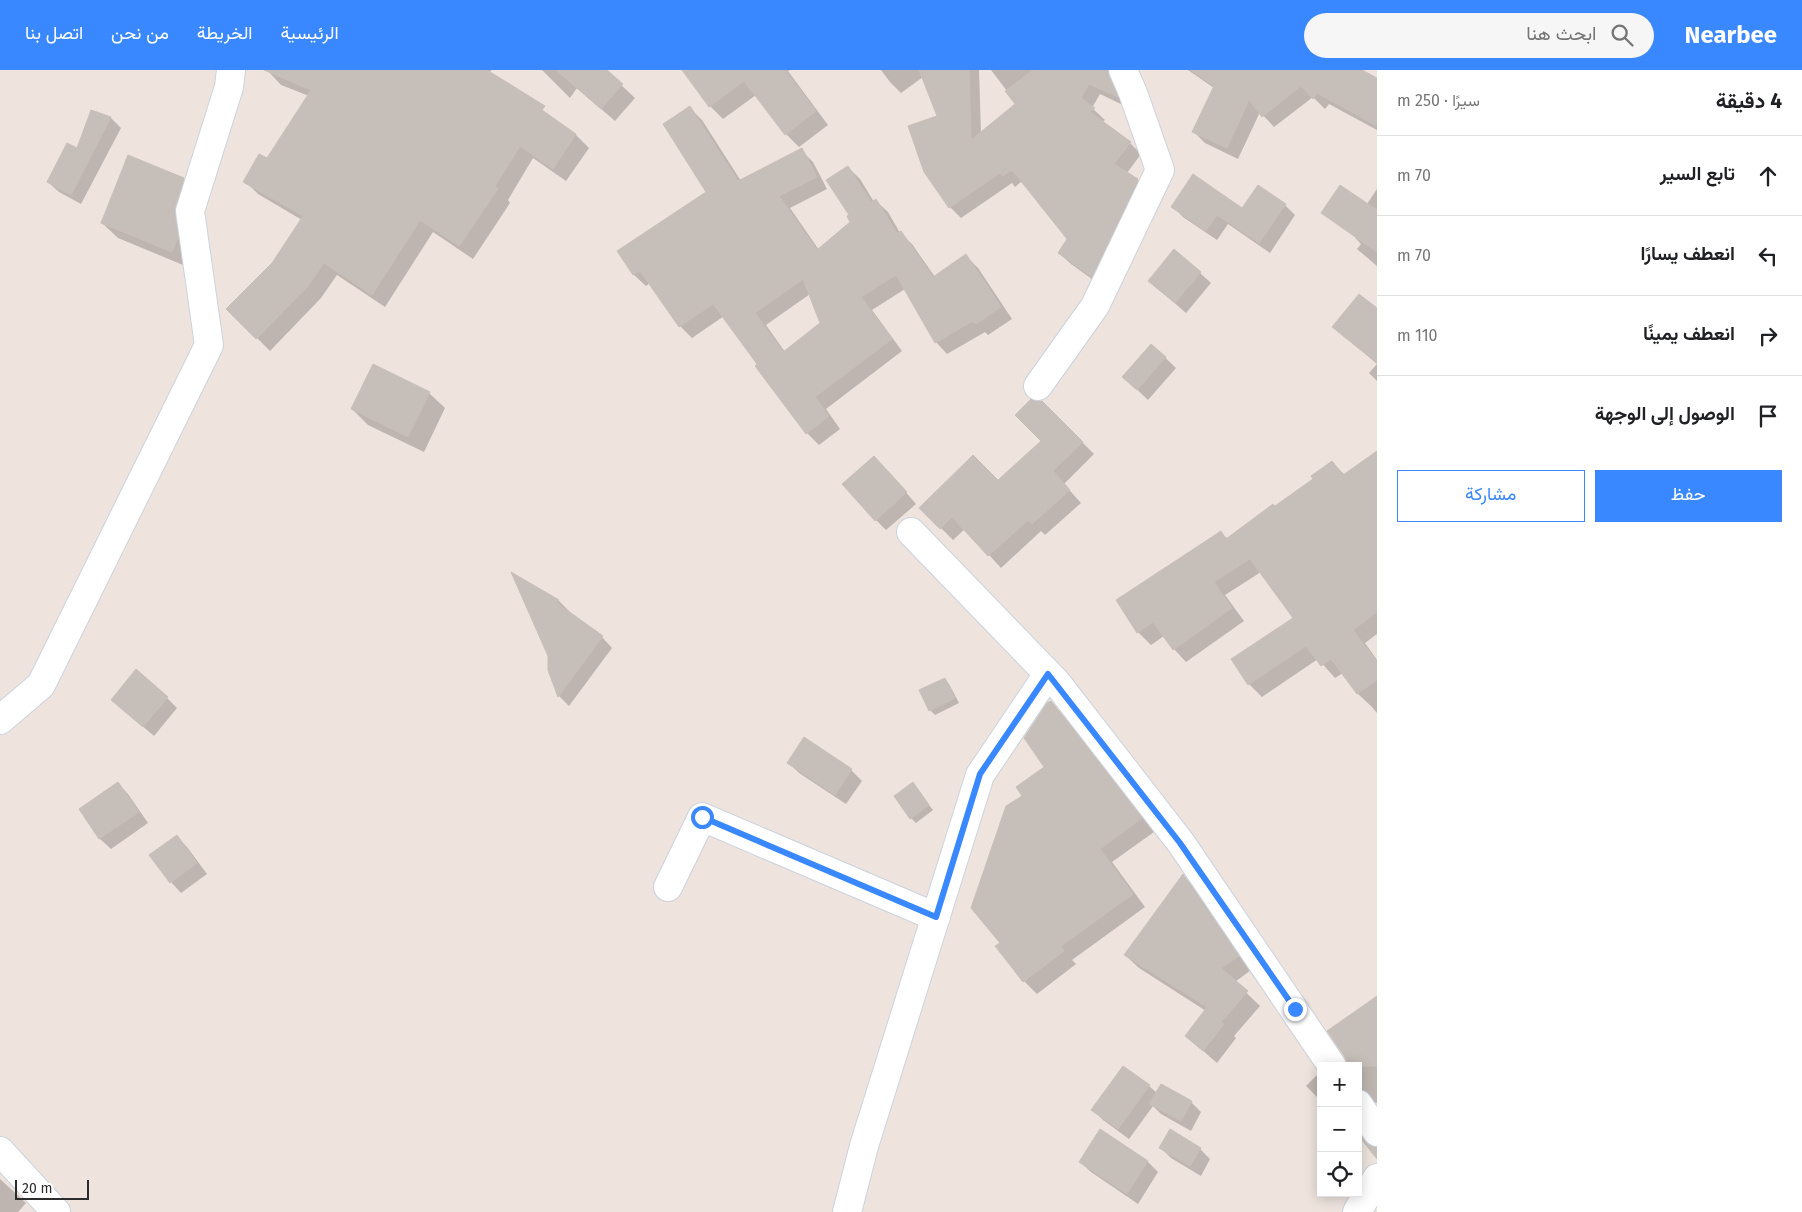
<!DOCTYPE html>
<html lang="ar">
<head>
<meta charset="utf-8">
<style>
  :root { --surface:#fff; --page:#f6f6f6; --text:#202124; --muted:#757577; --line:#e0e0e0; --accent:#3988ff }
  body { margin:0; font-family:"Fira Sans",Vazirmatn,sans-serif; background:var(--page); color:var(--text); direction:rtl }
  .controls { position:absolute; right:15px; bottom:15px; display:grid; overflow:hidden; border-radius:0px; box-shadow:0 2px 12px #0003 }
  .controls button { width:45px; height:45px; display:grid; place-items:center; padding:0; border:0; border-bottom:1px solid var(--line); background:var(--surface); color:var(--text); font:25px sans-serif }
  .scale { position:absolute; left:15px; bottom:12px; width:74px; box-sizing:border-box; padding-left:5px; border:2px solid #2c2c2c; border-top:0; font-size:14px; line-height:18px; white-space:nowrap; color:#2c2c2c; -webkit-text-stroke:4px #fff; paint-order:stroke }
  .stop { position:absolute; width:15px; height:15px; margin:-11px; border:4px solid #3988ff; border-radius:50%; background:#fff }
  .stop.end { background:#3988ff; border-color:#fff; box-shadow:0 1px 5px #0008 }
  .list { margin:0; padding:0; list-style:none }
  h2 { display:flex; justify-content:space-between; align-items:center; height:65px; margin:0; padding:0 20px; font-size:21px }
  h2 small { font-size:16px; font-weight:400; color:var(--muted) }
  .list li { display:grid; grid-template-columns:32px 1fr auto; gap:15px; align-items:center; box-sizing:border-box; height:80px; padding:0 20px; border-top:1px solid var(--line) }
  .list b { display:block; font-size:19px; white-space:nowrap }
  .list em { font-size:16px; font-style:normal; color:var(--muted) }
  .actions { display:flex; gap:10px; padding:15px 20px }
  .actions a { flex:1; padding:11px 0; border:1px solid var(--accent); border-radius:0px; text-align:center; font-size:18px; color:var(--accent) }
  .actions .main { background:var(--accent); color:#fff }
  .icon { flex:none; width:28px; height:28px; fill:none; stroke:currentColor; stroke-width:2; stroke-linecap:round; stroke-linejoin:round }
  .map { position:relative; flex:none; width:1377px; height:1142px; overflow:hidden; direction:ltr }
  header { display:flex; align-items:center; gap:30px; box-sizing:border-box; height:70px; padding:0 25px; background:var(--accent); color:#fff }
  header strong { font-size:24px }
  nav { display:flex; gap:28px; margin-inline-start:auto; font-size:18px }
  .search { width:350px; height:45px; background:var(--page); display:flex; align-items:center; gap:12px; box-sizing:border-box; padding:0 18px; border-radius:28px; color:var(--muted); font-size:19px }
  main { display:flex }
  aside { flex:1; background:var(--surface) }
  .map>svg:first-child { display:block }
  .shadow { fill:#0003; fill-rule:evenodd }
  .building { fill:#c6bfb9; stroke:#cabfb7; fill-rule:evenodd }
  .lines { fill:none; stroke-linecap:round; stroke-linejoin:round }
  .street-casing { stroke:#cbd3de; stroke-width:30 }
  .street { stroke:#fff; stroke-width:28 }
  .route { stroke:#3988ff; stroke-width:6 }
</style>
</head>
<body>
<header>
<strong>Nearbee</strong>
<div class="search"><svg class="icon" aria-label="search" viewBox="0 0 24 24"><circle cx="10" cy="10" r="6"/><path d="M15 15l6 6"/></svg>ابحث هنا</div>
<nav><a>الرئيسية</a><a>الخريطة</a><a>من نحن</a><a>اتصل بنا</a></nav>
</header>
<main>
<aside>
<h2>4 دقيقة<small>سيرًا · 250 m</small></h2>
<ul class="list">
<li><svg class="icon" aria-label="ahead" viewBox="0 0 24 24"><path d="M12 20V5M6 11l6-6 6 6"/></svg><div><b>تابع السير</b></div><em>70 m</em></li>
<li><svg class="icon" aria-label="left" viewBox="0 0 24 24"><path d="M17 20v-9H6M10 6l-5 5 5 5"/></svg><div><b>انعطف يسارًا</b></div><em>70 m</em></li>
<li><svg class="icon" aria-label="right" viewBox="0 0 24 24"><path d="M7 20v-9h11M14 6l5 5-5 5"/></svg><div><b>انعطف يمينًا</b></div><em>110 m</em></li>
<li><svg class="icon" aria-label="arrive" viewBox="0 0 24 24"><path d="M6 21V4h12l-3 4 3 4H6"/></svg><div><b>الوصول إلى الوجهة</b></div></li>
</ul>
<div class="actions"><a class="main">حفظ</a><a>مشاركة</a></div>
</aside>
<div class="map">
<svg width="1377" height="1142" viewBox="0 0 1377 1142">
  <rect width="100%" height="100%" fill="#eee3dd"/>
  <g class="shadow">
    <polygon points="267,0 491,0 490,3 576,65 589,78 566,111 533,88 508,130 510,133 473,189 433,162 385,237 337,205 321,228 270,281 228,239 273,194 302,150 258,124 245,111 268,90 309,26 281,15"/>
    <polygon points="542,0 605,0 635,28 615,51 577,18 570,28"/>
    <polygon points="683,0 790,0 788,1 828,55 799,77 786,64 756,25 723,49 710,36"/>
    <polygon points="881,0 979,0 981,64 1017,34 991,0 1108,0 1119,15 1127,37 1100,24 1092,38 1105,50 1102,52 1130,73 1141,84 1127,103 1138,110 1149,121 1103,217 1071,194 1059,183 1069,169 1022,111 1015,117 1012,113 961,148 950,137 939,47 923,7 901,23 890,12"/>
    <polygon points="1188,0 1360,0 1377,9 1377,60 1329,34 1325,39 1313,27 1274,57 1260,42 1238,89 1205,73 1194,62 1214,18"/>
    <path d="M 690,38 L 702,50 L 741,111 L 801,80 L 813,92 L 827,119 L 790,138 L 819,180 L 852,152 L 848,97 L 860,109 L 874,132 L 876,131 L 888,142 L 900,163 L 912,174 L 935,207 L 966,186 L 978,198 L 1012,249 L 988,265 L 985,262 L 947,284 L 936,272 L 905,219 L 872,240 L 902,281 L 826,339 L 840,359 L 819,375 L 807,363 L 724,246 L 692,268 L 680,256 L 650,213 L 646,216 L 634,205 L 619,182 L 708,122 ZM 810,224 L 822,253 L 785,282 L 766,255 Z"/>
    <polygon points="92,41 111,48 121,58 81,134 59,122 48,112 78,80"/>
    <polygon points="183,109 199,125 188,197 118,168 102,153"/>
    <polygon points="1377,119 1377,196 1357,179 1361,174 1349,161"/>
    <polygon points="1285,135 1295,145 1270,183 1228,154 1217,170 1183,147 1173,137 1242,140"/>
    <polygon points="1200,203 1211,213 1186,243 1149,211"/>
    <polygon points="1377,240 1377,311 1369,303 1377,294 1334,257"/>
    <polygon points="1152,275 1176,298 1148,330 1124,307"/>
    <polygon points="429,323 445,338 424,382 368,355 352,339"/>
    <polygon points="1042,332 1094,384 1064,414 1081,433 1045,465 1041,461 1001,498 965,459 953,470 921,438 998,412 1043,371"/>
    <polygon points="1377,382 1377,564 1365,573 1377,590 1377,643 1371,636 1358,624 1343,603 1335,608 1318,589 1262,627 1249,614 1295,548 1261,502 1225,525 1244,551 1186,592 1174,579 1164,566 1151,575 1138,562 1221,463 1228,469 1314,409 1332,392 1345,405"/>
    <polygon points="885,398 916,434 886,460 876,450"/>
    <polygon points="514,505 559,531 569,541 568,542 602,567 612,578 569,636 559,626 550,600 549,586"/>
    <polygon points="944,609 949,614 959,633 935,645 930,640"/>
    <polygon points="167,628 177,638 154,666 112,630"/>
    <polygon points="1051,632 1063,645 1154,762 1112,792 1145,837 1072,890 1076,894 1037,924 1024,911 1002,873 1024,726 1046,697"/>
    <polygon points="804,668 851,700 862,711 846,734 799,703 788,692"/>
    <polygon points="118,714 128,724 148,753 111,779 100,769 81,740"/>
    <polygon points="913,714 933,740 916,753 911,748"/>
    <polygon points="177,767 187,777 207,804 181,823 171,812"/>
    <polygon points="1183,806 1196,819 1251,900 1235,912 1260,936 1234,966 1236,968 1217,993 1186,966 1206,941 1139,898 1125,885"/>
    <polygon points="1377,928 1377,1033 1371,1032 1358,1041 1358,996"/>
    <polygon points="1318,1004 1321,1007 1321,1031 1306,1016"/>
    <polygon points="1149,1016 1157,1023 1191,1032 1201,1042 1191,1061 1161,1044 1153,1036 1129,1069 1103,1050 1093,1040"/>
    <polygon points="1358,1056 1377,1083 1377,1085 1358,1063"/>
    <polygon points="1101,1061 1148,1092 1158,1102 1138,1134 1091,1102 1080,1092"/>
    <polygon points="1161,1078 1200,1079 1210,1089 1201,1106 1171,1088"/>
    <polygon points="0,1109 26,1133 18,1142 0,1142"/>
  </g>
  <g class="building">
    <polygon points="264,0 487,0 545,36 542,40 576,64 553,99 520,76 495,116 498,119 459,176 420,150 372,225 324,193 309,215 256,269 226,239 272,193 303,146 243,112 259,84 267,88 311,20"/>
    <polygon points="556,0 607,0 623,14 601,39"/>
    <polygon points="682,0 785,0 816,41 785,65 744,11 709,37"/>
    <polygon points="919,0 969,0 971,70 1015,34 1005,21 1033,0 1106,0 1118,27 1089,14 1081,28 1095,38 1090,42 1131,72 1114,94 1138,109 1092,207 1058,183 1067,169 1012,100 1003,106 1000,103 949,138 924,102 908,56 937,46"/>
    <polygon points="1191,0 1362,0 1377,8 1377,56 1317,23 1313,29 1301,16 1262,47 1249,30 1227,78 1192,62 1214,16"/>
    <path d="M 690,36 L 738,111 L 802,78 L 817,107 L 779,126 L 817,180 L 850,152 L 847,146 L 849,145 L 826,110 L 848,96 L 871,132 L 876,129 L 897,163 L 901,161 L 933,207 L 966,184 L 1001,237 L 976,254 L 973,251 L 935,273 L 896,205 L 861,227 L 892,269 L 815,327 L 829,346 L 806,364 L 755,296 L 757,294 L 713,234 L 679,257 L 640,201 L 633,205 L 617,181 L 706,122 L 663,54 ZM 803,209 L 820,253 L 783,282 L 755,243 Z"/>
    <polygon points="91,40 111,47 71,125 47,112 67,73 77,78"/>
    <polygon points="128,85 184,108 175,137 178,168 172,182 101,153"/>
    <polygon points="1193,104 1242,138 1258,115 1286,134 1259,173 1217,145 1206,161 1171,137"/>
    <polygon points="1340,115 1377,140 1377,182 1321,143"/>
    <polygon points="1174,179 1201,202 1175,233 1148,211"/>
    <polygon points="1359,224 1377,238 1377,293 1332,257"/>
    <polygon points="1151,274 1166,287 1137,320 1122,307"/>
    <polygon points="373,294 430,322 408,367 351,339"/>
    <polygon points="1031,329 1036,331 1042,331 1083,372 1053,401 1070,420 1032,454 1028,450 988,486 952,447 940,459 919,438 973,385 998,410 1041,371 1015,345"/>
    <polygon points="1377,381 1377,542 1353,560 1377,592 1377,610 1357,624 1331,589 1321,596 1306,576 1248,615 1231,589 1293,548 1250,489 1214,512 1232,538 1173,580 1153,552 1137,563 1116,530 1221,461 1226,469 1273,434 1275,436 1313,409 1311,406 1332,391 1343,405"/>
    <polygon points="874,386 907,422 875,451 842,414"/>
    <polygon points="511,502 559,530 557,533 603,566 558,627 548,600 548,586"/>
    <polygon points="136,599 168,627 143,657 111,630"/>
    <polygon points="945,608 955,628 929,641 919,620"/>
    <polygon points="1051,631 1142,748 1100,779 1133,824 1061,876 1064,881 1023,912 995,876 1000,873 971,838 1006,736 1022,726 1016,717 1044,697 1024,668 1047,633"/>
    <polygon points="804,667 852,699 835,725 787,693"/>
    <polygon points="118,712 139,742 99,769 79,739"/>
    <polygon points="913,712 929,735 910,749 894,726"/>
    <polygon points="177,765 197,793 170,813 149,785"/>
    <polygon points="1183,804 1239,886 1221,898 1248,921 1221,952 1224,954 1203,981 1185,966 1207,937 1124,885"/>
    <polygon points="1377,926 1377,996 1347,996 1345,987 1327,961"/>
    <polygon points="1123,996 1150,1015 1118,1059 1091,1040"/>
    <polygon points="1161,1014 1192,1031 1181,1051 1149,1034"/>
    <polygon points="1100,1059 1148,1091 1127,1124 1079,1092"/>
    <polygon points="1170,1059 1201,1078 1190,1096 1159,1078"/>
    <polygon points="1358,1062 1370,1076 1377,1077 1377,1089 1358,1065"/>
  </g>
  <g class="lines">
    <g class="street-casing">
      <g id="street">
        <polyline points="1038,316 1095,236 1160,100 1133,23 1123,0"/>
        <polyline points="911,462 1057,613 1181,773 1332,996"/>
        <polyline points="0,650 41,615 209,275 190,141 229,17 231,0"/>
        <polyline points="668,817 702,747 936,847"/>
        <polyline points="1358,1034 1377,1062"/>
        <polyline points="0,1081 56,1142"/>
        <polyline points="847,1142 864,1076 980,705 1048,604"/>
        <polyline points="1357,1142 1377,1108"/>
      </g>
    </g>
    <use href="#street" class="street"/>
  </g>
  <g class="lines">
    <polyline class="route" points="702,747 936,847 980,704 1048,604 1180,773 1295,939"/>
  </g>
</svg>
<div class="controls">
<button>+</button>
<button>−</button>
<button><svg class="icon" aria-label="locate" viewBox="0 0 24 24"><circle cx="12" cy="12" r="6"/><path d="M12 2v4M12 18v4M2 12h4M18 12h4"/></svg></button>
</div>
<div class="scale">20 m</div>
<div class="stop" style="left:702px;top:747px"></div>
<div class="stop end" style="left:1295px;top:939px"></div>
</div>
</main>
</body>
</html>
